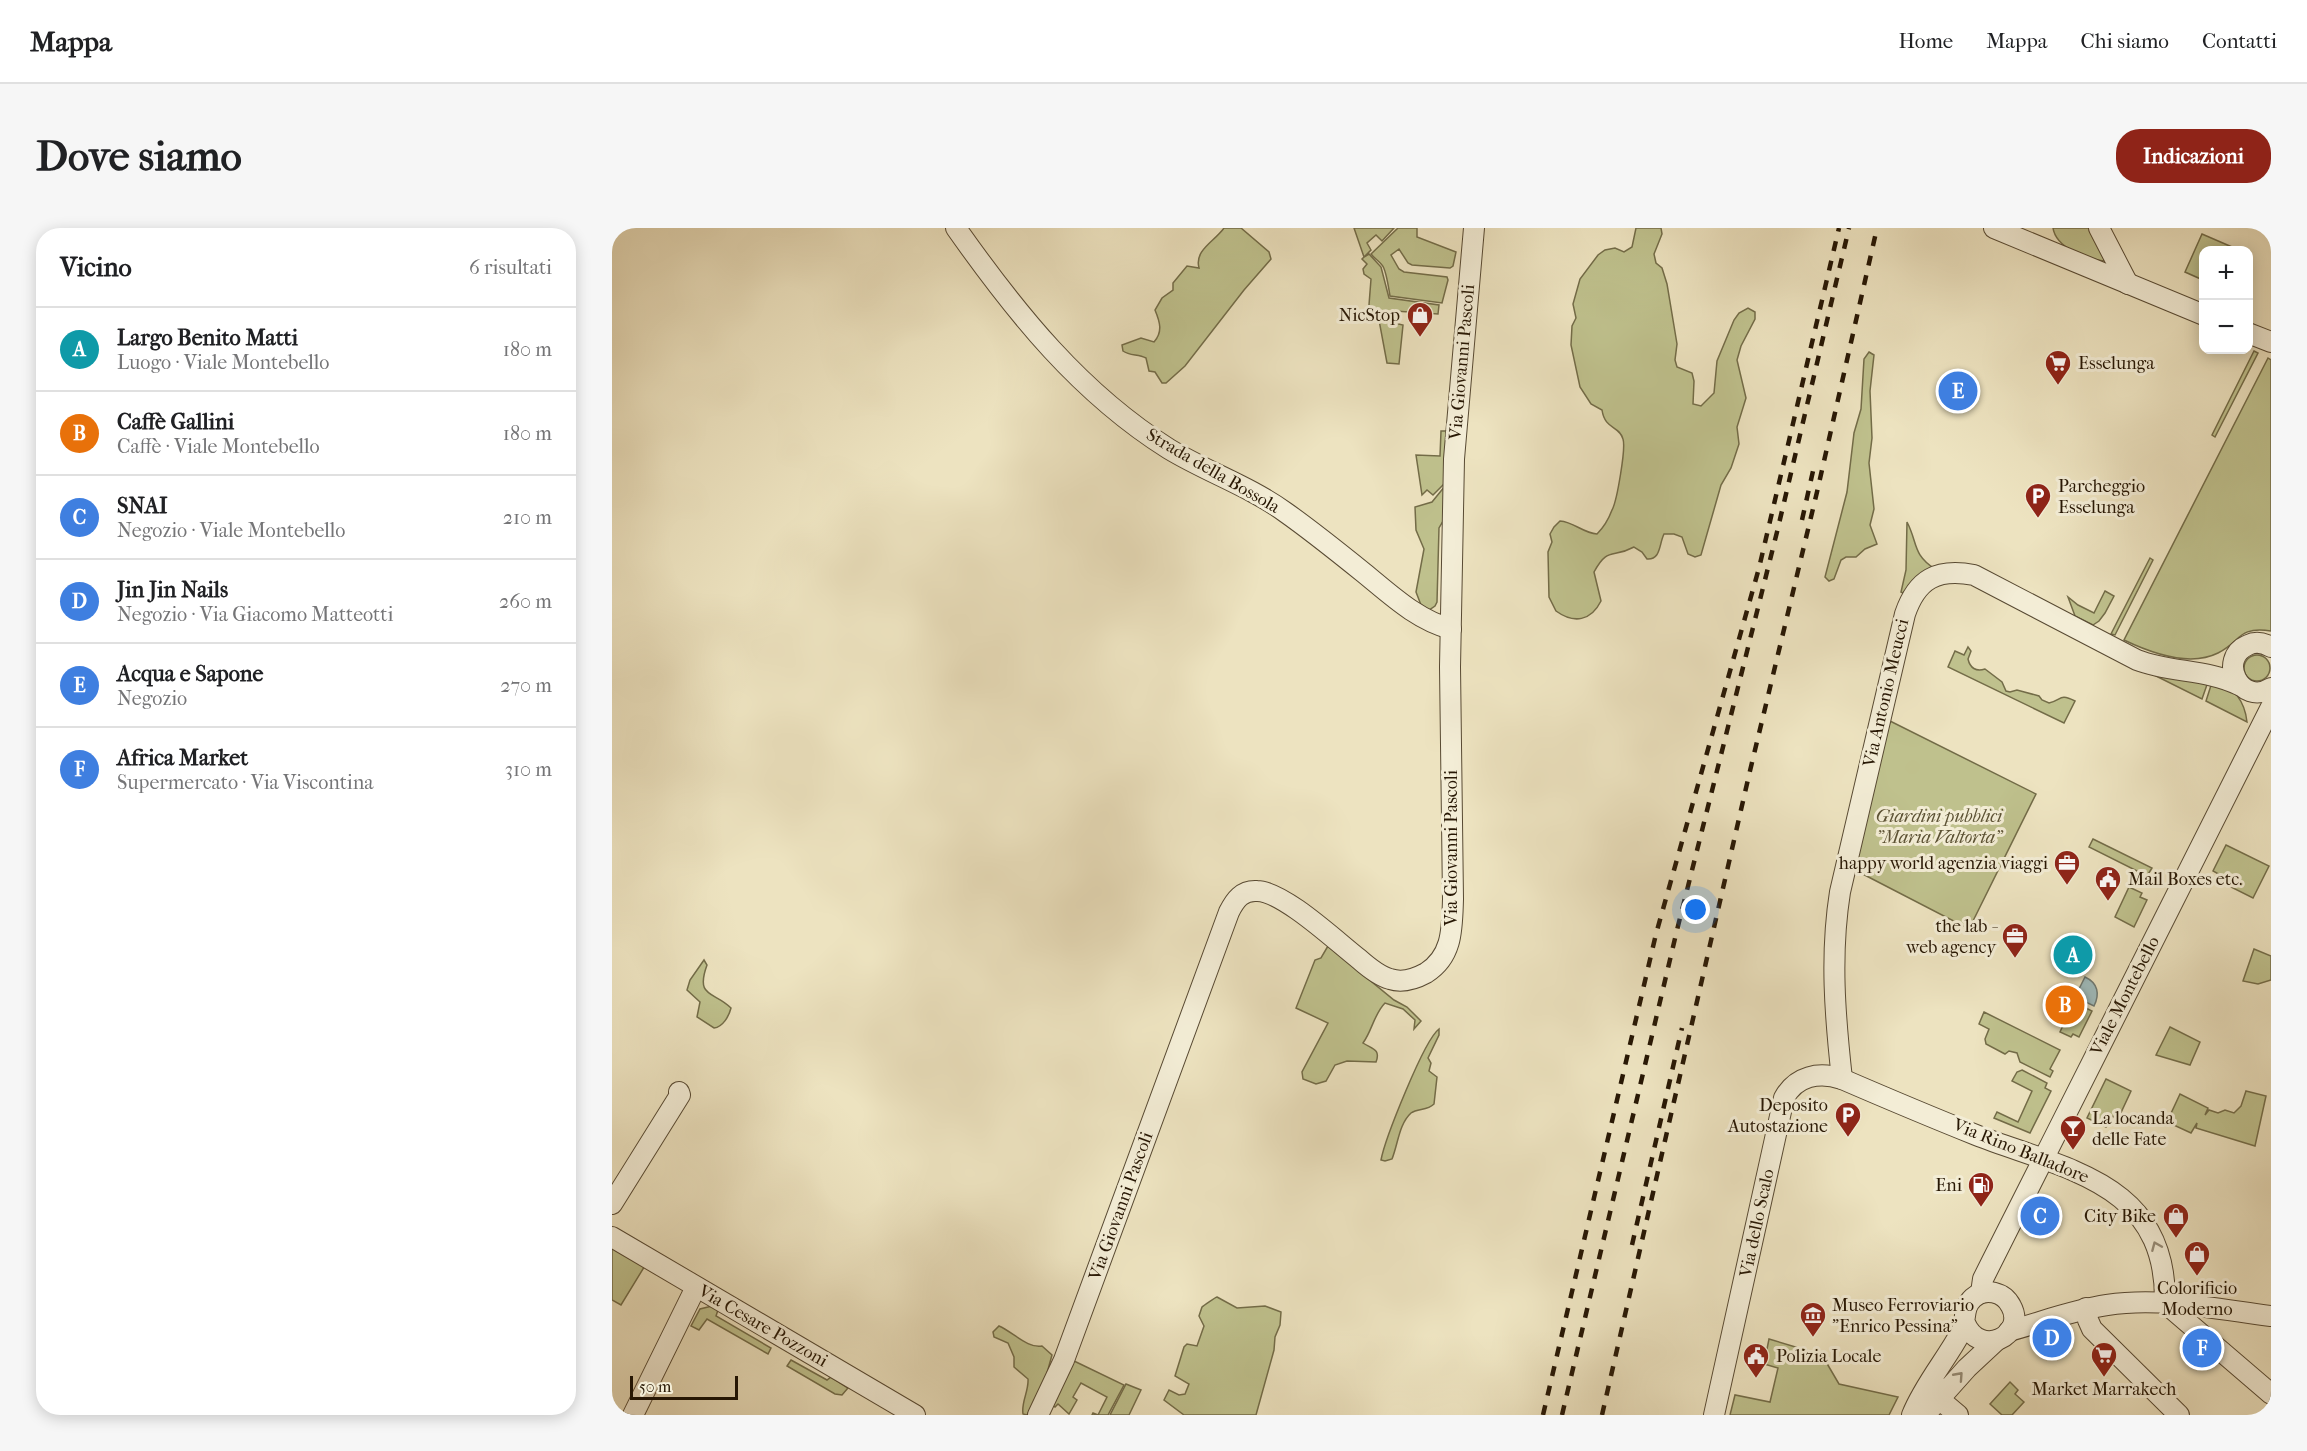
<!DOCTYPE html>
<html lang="it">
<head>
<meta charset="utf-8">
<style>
  :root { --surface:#fff; --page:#f6f6f6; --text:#202124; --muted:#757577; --line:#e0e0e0; --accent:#8f2418 }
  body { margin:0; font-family:"IM FELL French Canon",serif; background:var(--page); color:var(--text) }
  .controls { position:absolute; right:18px; top:18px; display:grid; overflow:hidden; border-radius:12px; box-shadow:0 3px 15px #0003 }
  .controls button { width:54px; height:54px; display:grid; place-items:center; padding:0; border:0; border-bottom:2px solid var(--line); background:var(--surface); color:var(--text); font:30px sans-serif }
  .scale { position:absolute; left:18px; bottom:15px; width:108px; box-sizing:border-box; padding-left:6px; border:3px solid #271704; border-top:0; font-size:16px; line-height:21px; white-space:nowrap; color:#271704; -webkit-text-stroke:4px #f3edd6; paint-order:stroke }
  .you { position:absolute; left:1084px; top:682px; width:21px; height:21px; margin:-15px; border:4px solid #fff; border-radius:50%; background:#1a73e8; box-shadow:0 0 0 9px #1a73e833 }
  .badge { display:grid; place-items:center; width:39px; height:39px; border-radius:50%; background:var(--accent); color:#fff; font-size:20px; font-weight:700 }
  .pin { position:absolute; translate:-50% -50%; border:3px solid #fff; box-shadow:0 2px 6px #0006 }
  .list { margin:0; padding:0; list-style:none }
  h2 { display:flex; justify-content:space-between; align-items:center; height:78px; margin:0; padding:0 24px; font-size:26px }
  h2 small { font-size:20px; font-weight:400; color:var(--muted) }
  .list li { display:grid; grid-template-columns:39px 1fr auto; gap:18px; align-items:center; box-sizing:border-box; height:84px; padding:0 24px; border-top:2px solid var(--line) }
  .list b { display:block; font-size:22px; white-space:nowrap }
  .list p { margin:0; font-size:20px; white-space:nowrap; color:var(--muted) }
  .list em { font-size:20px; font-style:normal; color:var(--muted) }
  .map { position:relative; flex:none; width:1659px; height:1187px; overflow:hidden; border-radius:24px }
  header { display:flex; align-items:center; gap:36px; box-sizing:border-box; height:84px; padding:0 30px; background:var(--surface); border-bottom:2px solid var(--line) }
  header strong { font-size:28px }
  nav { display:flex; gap:33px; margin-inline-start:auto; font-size:21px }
  .intro { display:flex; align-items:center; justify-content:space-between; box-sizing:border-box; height:144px; padding:0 36px }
  h1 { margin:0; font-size:42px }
  .button { padding:15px 27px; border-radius:24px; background:var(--accent); color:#fff; font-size:21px; font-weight:700 }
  main { display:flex; gap:36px; padding:0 36px }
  aside { flex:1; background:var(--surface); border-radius:24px; box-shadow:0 3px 15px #0003 }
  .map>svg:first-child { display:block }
  .green { fill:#bfc18d; stroke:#736c48; stroke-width:1.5 }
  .water { fill:#9ebbbc; stroke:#6e7972; stroke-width:1.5 }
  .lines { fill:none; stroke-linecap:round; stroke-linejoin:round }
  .minor-casing { stroke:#584a33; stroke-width:22 }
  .minor { stroke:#f3edd6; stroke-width:20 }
  .rail { stroke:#271704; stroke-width:4.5; stroke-dasharray:10 10; stroke-linecap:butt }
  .oneway { stroke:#978d78 }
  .labels { text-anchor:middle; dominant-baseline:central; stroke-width:6; stroke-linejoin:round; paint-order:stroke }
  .poi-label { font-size:18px; fill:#271704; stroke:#f3edd6; text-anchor:end }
  .street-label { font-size:18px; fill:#271704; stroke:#f3edd6 }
  .park-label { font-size:18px; font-style:italic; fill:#5c5234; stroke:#f3edd6 }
</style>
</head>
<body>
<header>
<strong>Mappa</strong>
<nav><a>Home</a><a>Mappa</a><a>Chi siamo</a><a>Contatti</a></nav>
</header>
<div class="intro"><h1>Dove siamo</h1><a class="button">Indicazioni</a></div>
<main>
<aside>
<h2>Vicino<small>6 risultati</small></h2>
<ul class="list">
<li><span class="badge" style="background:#0f9aa8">A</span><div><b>Largo Benito Matti</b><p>Luogo · Viale Montebello</p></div><em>180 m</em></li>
<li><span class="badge" style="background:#e8710a">B</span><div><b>Caffè Gallini</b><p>Caffè · Viale Montebello</p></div><em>180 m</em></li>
<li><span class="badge" style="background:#3f7fe0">C</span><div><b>SNAI</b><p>Negozio · Viale Montebello</p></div><em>210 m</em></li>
<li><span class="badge" style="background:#3f7fe0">D</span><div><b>Jin Jin Nails</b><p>Negozio · Via Giacomo Matteotti</p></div><em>260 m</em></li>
<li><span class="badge" style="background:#3f7fe0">E</span><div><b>Acqua e Sapone</b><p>Negozio</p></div><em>270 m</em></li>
<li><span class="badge" style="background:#3f7fe0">F</span><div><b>Africa Market</b><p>Supermercato · Via Viscontina</p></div><em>310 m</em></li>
</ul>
</aside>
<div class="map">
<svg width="1659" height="1187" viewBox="0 0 1659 1187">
  <rect width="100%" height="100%" fill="#ede3c0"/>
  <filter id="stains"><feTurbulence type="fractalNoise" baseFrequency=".00333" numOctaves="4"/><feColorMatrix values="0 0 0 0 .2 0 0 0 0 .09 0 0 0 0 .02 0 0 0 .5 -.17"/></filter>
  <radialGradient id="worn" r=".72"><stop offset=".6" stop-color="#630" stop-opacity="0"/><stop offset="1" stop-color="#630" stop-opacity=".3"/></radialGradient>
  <g class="green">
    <path d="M 612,0 L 629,0 L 657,24 L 659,31 L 632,62 L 573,138 L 554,155 L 550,155 L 543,144 L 537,143 L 534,130 C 526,126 518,128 511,123 L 510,117 L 529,110 L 542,114 C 551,104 548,94 543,82 L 550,70 L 561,62 L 561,55 L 575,38 L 587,40 C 582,22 603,13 612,0 Z"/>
    <polygon points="742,0 782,0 770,13 764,7 755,15 759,22 752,29 757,26 769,39 777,70 827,77 826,86 783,83 782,95 791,97 787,136 775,135 767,92 765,93 763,84 757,77 759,51 752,46 751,41 755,36 750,31 752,29"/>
    <path d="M 786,0 L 805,0 L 805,9 L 844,24 L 841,38 L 838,40 L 800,37 L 796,35 L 787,21 L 779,27 L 787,41 L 792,44 L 835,49 L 836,52 L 830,75 L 778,68 C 777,62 774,41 770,37 C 767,33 762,30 759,26 Z"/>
    <path d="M 1024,0 L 1049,0 L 1050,6 L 1042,26 L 1044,35 L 1050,40 L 1055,56 L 1065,116 L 1063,132 L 1065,139 L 1080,145 L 1082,153 L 1081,176 L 1089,178 L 1102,165 L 1105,133 L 1122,92 L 1127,85 L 1136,80 L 1143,84 L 1143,91 L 1129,118 L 1125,132 L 1134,170 L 1125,199 L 1127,216 L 1119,240 L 1109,257 L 1089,327 L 1083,329 L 1076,326 L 1070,309 L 1062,306 L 1052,306 C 1047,316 1049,332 1035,331 L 1030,324 L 1022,319 C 1000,331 996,318 982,344 L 989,373 C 979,393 962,396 944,383 L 937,369 L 936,324 L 940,314 L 938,306 L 942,299 L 948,293 C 962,294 971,305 985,306 C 991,300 997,290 1000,282 C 1005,273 1014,220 1011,211 C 1007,197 993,202 990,182 L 979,176 L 968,159 L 959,117 L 960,98 L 964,90 L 961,76 L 968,51 L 986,27 L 993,22 L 1003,20 L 1012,24 L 1020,19 Z"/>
    <path d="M 1441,0 L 1479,0 L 1493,29 L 1492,33 C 1474,31 1444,20 1441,0 Z"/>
    <polygon points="1590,6 1627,22 1592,22 1591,52 1573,44"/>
    <polygon points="1642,123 1646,125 1603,209 1600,207"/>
    <polygon points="1257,124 1262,127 1258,163 1260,210 1257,235 1262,281 1258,297 1265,316 1253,321 1244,329 1234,329 1229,332 1222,351 1217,353 1213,349 1235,264 1242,205 1249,181 1252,131"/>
    <path d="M 1656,130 L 1659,132 L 1659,403 C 1625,398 1629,414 1606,425 C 1578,439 1539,425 1512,412 Z"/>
    <polygon points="829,203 837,203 835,253 821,267 815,262 810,267 804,227 828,228"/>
    <polygon points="833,258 831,293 827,300 825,374 823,378 817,382 809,377 804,364 812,321 804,302 803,279 820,274"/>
    <path d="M 1295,294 C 1306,315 1300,326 1323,341 L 1297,359 L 1291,365 L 1289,364 L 1294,342 Z"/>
    <polygon points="1538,330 1541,332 1503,407 1499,406"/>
    <polygon points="1493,363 1502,368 1493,385 1487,393 1481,397 1463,388 1456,369 1466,377 1482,385"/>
    <path d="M 1356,419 L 1359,423 L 1356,431 C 1358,440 1364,444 1373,441 L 1390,454 L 1394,463 L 1398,464 L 1405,462 L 1427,468 L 1430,472 L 1437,475 C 1450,472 1447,465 1463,473 L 1452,495 L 1336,439 L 1343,423 L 1352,427 Z"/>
    <circle cx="1645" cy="440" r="13"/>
    <polygon points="1536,444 1597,451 1590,471"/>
    <path d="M 1601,451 C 1622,458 1633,474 1635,494 L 1594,473 Z"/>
    <polygon points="1278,493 1424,566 1357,701 1241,641"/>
    <polygon points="1481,611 1540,640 1535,648 1477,619"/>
    <polygon points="1614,617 1657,638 1641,670 1609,654 1612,649 1601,643"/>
    <polygon points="1517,659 1530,665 1528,669 1535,672 1522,699 1503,689"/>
    <path d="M 716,718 L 782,772 L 795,779 L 809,793 L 802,801 L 803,792 L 791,781 L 773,775 C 762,786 760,803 751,815 C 760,821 769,821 764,834 L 735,833 L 723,837 L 714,853 L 704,856 L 691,851 L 690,844 L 716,795 L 684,780 L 703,732 L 709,730 Z"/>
    <polygon points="1642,721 1659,728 1659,752 1646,756 1631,753"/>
    <path d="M 92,732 L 95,737 C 83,770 102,763 119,780 C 117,788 111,799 102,800 L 85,789 L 88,774 L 75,762 L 78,752 Z"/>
    <polygon points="1462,774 1480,783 1467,809 1461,806 1459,809 1448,804"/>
    <polygon points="1372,784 1448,822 1438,841 1441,843 1438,849 1408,834 1405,825 1397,823 1393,826 1374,816 1373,811 1377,801 1367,796"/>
    <polygon points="1558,799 1588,814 1578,837 1544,827"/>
    <path d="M 827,801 L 827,807 L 816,830 L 819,835 L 817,843 L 825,849 L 822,876 C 815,883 806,880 799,885 C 787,896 786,916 780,931 L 773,933 L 769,932 C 773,911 812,812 827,801 Z"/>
    <polygon points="1410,842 1435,855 1433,860 1439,863 1418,905 1382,890 1385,884 1406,894 1420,863 1400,853 1405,844"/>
    <polygon points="1494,851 1519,863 1506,891 1500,888 1494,899 1475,890"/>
    <polygon points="1634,863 1654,868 1643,918 1584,900 1585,895 1579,905 1555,894 1568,866 1596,880 1593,887 1597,882 1606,885 1613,882 1622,885 1629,878"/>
    <polygon points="0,1016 34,1036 9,1077 0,1072"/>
    <path d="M 605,1069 L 625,1080 L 653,1078 L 669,1084 L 668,1097 L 663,1109 L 662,1122 L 644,1187 L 572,1187 L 552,1172 L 557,1162 L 567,1167 L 573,1166 L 577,1156 L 563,1148 L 572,1119 L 575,1116 L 585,1118 L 592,1098 L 587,1088 L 590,1079 C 591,1078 604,1069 605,1069 Z"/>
    <polygon points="100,1078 106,1082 104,1088 159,1120 156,1126 95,1091 87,1102 79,1098 88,1081"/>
    <path d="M 387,1098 C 401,1104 416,1121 430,1118 L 440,1127 L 432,1156 L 415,1187 L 411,1186 C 409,1174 417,1163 416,1151 L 402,1139 L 402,1129 L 396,1115 L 382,1109 L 381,1104 Z"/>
    <polygon points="1157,1111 1210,1127 1227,1156 1286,1169 1277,1187 1118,1187 1123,1167 1158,1174 1166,1140 1152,1136"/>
    <polygon points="179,1132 215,1152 219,1149 236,1160 230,1167 223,1166 175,1138"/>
    <polygon points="460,1132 512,1157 496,1187 480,1187 481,1185 486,1187 495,1169 469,1155 461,1169 465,1172 457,1186 446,1176 443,1179 440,1177"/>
    <polygon points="1398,1154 1406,1162 1403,1166 1412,1174 1400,1187 1390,1187 1378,1176"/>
    <polygon points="514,1156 529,1162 517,1187 498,1187"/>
  </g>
  <path class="water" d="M 1473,749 C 1486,755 1488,766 1482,778 L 1463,769 Z"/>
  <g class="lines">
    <g class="minor-casing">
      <g id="minor">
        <path d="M 344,0 C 404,85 468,165 557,221 C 595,244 637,258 673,284 C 700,303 726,324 752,345 C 779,367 805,392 839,401"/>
        <polyline points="1382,0 1592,87"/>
        <polyline points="1487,0 1516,56"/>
        <polyline points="1636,105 1659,114"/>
        <path d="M 1659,419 C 1652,415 1644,413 1636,417 C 1604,431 1629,479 1659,460"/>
        <path d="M 1230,851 C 1223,788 1218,727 1228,664 L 1293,386 C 1305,351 1325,340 1362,347 L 1525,432 C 1558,445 1595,441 1627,457"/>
        <polyline points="0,976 68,867 67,864"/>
        <polyline points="0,1009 303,1187"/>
        <polyline points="1369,1065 1371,1051 1379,1035 1659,479"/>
        <polyline points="1474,1080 1476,1092 1480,1101 1567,1187"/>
        <path d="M 1397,1103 C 1430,1094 1461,1082 1495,1077 C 1549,1069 1605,1081 1659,1088"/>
        <polyline points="1326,1159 1327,1171 1346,1187"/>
        <polyline points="21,1187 84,1059"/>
        <path d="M 426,1187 L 452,1132 L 617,684 C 623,672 630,662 645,663 C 671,663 725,714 747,731 C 756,739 767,748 778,751 C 790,755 803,751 814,745 C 841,728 840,700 841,671 L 838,439 L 842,231 L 862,0"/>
        <path d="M 1102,1187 L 1172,870 C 1184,848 1207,843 1230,851 C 1274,870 1319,889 1364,907 C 1454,942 1555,954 1553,1075 L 1659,1166"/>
        <path d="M 1300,1187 C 1312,1157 1334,1132 1349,1104 C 1355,1093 1350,1080 1361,1070 C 1373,1059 1392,1064 1399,1078 C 1415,1107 1368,1131 1353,1095"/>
        <polyline points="1313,1187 1355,1140 1384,1113"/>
      </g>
    </g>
    <use href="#minor" class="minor"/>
    <g class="rail">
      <polyline points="1190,292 1203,234"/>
      <polyline points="1020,1017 1070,800"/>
      <polyline points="931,1187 1044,706 1147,340 1227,0"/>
      <polyline points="950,1187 1065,702 1165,304 1237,0"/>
      <polyline points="990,1187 1137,547 1205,264 1265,0"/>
    </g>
  </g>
  <defs><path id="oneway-chevron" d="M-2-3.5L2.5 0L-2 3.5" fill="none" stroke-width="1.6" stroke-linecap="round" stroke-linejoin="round" transform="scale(1.5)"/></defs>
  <g class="oneway">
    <use href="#oneway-chevron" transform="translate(1544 1018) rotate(-113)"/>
    <use href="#oneway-chevron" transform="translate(1347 1148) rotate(-48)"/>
  </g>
  <defs>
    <g id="shop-pin" transform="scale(1.35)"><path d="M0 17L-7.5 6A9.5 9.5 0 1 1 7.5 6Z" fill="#8f2418" stroke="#f3edd6"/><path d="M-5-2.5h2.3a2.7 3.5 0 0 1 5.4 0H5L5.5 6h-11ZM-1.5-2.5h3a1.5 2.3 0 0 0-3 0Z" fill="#fff"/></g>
    <g id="supermarket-pin" transform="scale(1.35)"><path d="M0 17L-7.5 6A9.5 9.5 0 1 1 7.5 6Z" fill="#8f2418" stroke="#f3edd6"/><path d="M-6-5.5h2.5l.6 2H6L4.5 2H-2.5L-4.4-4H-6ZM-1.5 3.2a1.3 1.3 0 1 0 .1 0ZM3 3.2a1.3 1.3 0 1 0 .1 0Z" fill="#fff"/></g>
    <g id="parking-pin" transform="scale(1.35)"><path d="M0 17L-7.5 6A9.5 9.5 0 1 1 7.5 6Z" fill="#8f2418" stroke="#f3edd6"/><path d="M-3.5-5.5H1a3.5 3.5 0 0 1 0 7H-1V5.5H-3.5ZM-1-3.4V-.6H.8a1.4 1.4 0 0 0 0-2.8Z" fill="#fff"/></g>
    <g id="office-pin" transform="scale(1.35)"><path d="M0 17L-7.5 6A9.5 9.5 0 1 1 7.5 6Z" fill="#8f2418" stroke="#f3edd6"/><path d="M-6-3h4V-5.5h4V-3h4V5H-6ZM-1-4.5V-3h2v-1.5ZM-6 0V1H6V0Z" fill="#fff"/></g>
    <g id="civic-pin" transform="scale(1.35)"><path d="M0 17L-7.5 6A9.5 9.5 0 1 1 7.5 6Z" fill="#8f2418" stroke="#f3edd6"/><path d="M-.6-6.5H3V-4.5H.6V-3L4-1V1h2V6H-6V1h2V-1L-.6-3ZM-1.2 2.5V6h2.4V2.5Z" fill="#fff"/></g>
    <g id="bar-pin" transform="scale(1.35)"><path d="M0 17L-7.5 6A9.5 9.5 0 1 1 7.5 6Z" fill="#8f2418" stroke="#f3edd6"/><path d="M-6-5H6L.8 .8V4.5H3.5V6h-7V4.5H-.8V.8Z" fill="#fff"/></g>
    <g id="fuel-pin" transform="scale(1.35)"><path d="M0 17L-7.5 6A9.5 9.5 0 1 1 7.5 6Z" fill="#8f2418" stroke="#f3edd6"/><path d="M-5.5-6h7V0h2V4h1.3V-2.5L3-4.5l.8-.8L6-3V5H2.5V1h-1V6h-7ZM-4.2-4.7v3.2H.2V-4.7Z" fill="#fff"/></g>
    <g id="museum-pin" transform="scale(1.35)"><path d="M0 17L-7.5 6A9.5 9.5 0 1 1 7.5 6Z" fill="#8f2418" stroke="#f3edd6"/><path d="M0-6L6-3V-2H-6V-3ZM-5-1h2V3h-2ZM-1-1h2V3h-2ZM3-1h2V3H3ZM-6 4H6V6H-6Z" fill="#fff"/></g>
  </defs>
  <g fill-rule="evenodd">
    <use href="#shop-pin" x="808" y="87"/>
    <use href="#supermarket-pin" x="1446" y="135"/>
    <use href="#parking-pin" x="1426" y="268"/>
    <use href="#office-pin" x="1455" y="635"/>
    <use href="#civic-pin" x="1496" y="651"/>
    <use href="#office-pin" x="1403" y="708"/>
    <use href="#parking-pin" x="1236" y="887"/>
    <use href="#bar-pin" x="1461" y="900"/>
    <use href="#fuel-pin" x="1369" y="957"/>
    <use href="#shop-pin" x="1564" y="988"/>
    <use href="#shop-pin" x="1585" y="1026"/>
    <use href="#museum-pin" x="1201" y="1087"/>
    <use href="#supermarket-pin" x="1492" y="1127"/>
    <use href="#civic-pin" x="1144" y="1128"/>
  </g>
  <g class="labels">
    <g class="poi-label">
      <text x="788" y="87">NicStop</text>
      <text x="1466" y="135" text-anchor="start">Esselunga</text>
      <text x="1446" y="258" text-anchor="start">Parcheggio<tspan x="1446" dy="21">Esselunga</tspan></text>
      <text x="1436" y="635">happy world agenzia viaggi</text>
      <text x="1516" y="651" text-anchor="start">Mail Boxes etc.</text>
      <text x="1384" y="698">the lab -<tspan x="1384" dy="21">web agency</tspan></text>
      <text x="1216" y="877">Deposito<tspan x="1216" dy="21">Autostazione</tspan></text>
      <text x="1480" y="890" text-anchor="start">La locanda<tspan x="1480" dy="21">delle Fate</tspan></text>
      <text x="1350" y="957">Eni</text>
      <text x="1544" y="988">City Bike</text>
      <text x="1585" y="1060" text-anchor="middle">Colorificio<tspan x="1585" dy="21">Moderno</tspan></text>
      <text x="1220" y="1077" text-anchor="start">Museo Ferroviario<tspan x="1220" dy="21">"Enrico Pessina"</tspan></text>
      <text x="1164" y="1128" text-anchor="start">Polizia Locale</text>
      <text x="1492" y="1161" text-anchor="middle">Market Marrakech</text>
    </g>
    <g class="street-label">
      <text transform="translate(850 134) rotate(-85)">Via Giovanni Pascoli</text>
      <text transform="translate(601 243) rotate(30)">Strada della Bossola</text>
      <text transform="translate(1274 465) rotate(-77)">Via Antonio Meucci</text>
      <text transform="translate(839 620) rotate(-90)">Via Giovanni Pascoli</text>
      <text transform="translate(1513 768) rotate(-63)">Viale Montebello</text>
      <text transform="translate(1409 923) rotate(22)">Via Rino Balladore</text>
      <text transform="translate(509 978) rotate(-70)">Via Giovanni Pascoli</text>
      <text transform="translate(1145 995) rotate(-78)">Via dello Scalo</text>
      <text transform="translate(151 1098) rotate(30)">Via Cesare Pozzoni</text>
    </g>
    <g class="park-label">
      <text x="1327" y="588">Giardini pubblici<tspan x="1327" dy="21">"Maria Valtorta"</tspan></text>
    </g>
  </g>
  <rect width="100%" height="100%" filter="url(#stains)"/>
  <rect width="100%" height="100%" fill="url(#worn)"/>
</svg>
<div class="controls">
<button>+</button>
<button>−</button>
</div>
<div class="scale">50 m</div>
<div class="you"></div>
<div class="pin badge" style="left:1461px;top:727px;background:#0f9aa8">A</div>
<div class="pin badge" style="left:1453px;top:777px;background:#e8710a">B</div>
<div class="pin badge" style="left:1428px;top:988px;background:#3f7fe0">C</div>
<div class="pin badge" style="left:1440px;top:1110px;background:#3f7fe0">D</div>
<div class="pin badge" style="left:1346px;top:163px;background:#3f7fe0">E</div>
<div class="pin badge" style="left:1590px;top:1120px;background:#3f7fe0">F</div>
</div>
</main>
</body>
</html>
